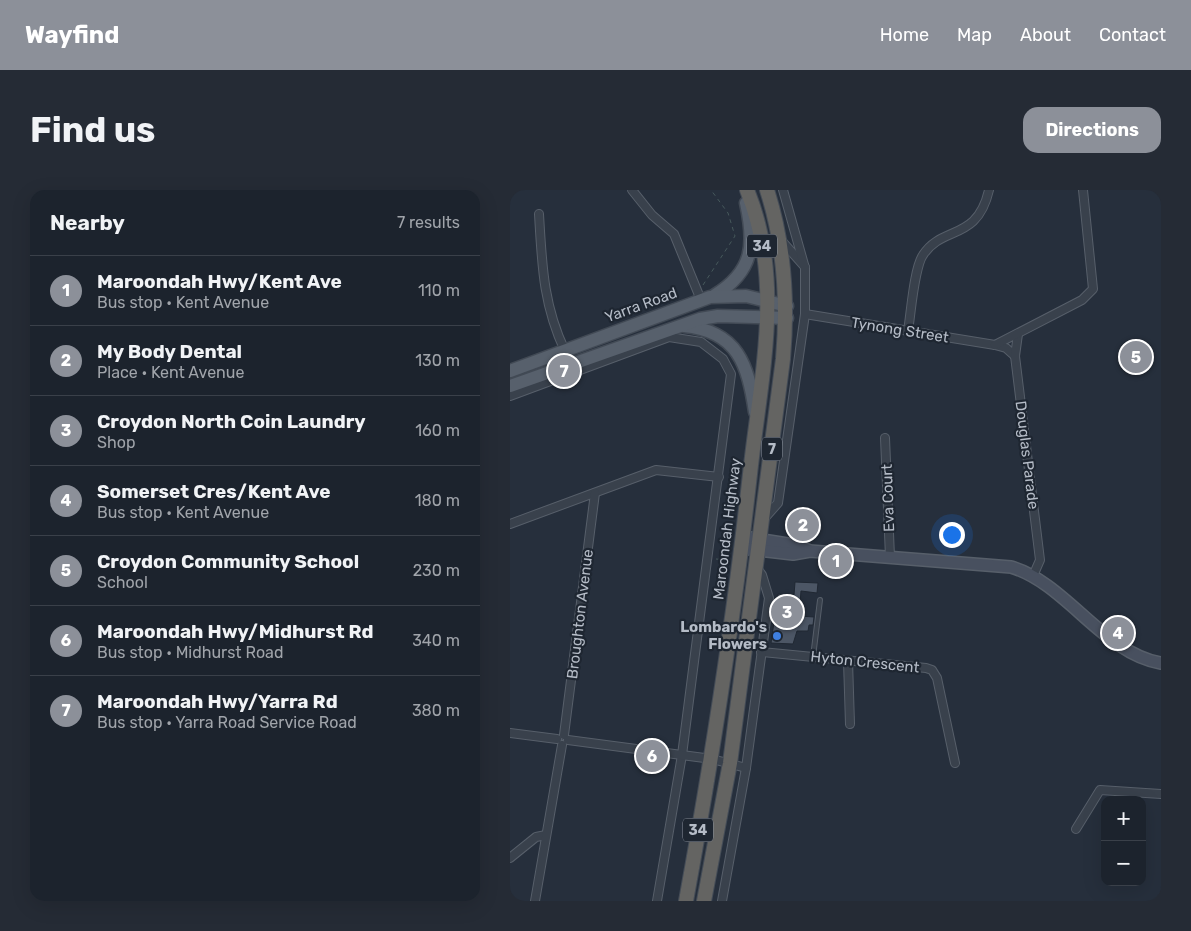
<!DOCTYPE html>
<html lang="en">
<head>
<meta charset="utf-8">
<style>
  :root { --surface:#1c232d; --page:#252b35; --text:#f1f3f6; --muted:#a0a4aa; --line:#3a4049; --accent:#8c9099 }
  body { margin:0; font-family:Rubik,sans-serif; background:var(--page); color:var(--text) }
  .controls { position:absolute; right:15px; bottom:15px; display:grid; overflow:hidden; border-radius:10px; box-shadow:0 5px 20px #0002 }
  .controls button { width:45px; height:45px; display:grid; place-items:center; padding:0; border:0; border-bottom:1px solid var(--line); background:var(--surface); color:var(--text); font:25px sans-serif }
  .you { position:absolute; left:441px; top:344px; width:18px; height:18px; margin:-12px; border:4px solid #fff; border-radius:50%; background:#1a73e8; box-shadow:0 0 0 8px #1a73e833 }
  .badge { display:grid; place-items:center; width:32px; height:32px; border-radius:50%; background:var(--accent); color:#fff; font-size:16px; font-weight:700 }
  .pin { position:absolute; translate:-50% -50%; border:2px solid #fff; box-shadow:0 1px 5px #0006 }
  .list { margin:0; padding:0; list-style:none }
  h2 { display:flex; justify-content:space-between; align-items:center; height:65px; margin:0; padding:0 20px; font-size:21px }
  h2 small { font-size:16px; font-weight:400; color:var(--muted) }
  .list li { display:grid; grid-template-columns:32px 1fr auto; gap:15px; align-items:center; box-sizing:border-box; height:70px; padding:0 20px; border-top:1px solid var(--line) }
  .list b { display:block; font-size:19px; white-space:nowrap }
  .list p { margin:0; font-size:16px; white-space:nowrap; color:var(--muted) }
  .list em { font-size:16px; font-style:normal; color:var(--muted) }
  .map { position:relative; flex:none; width:651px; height:711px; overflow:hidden; border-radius:15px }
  header { display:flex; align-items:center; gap:30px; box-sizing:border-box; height:70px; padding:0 25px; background:var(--accent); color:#fff }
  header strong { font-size:24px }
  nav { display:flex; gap:28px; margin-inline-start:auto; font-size:18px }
  .intro { display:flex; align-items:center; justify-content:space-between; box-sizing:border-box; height:120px; padding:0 30px }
  h1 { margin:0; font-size:35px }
  .button { padding:12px 22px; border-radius:15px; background:var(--accent); color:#fff; font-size:18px; font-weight:700 }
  main { display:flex; gap:30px; padding:0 30px }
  aside { flex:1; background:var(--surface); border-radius:15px; box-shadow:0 5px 20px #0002 }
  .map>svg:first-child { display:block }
  .building { fill:#4c5665; stroke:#202833 }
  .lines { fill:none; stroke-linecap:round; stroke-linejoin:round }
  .service-casing { stroke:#575f6a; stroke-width:6 }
  .minor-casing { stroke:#575f6a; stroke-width:10 }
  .secondary-casing { stroke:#575f6a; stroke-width:14 }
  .primary-casing { stroke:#424a55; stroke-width:15 }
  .trunk-casing { stroke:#444c57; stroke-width:16 }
  .path { stroke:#47595c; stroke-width:1; stroke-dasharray:4 4; stroke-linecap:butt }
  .service { stroke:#39414c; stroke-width:4 }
  .minor { stroke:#39414c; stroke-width:8 }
  .secondary { stroke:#48505f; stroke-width:11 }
  .primary { stroke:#57606c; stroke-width:12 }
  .trunk { stroke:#646462; stroke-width:14 }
  .shop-dot { fill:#3f7fe0; stroke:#1e2631; stroke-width:2 }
  .labels { text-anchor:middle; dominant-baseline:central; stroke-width:4.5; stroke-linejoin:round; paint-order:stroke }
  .shield { fill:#1e2631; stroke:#888f9a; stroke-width:1 }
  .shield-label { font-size:14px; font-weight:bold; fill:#b5bcc7 }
  .street-label { font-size:15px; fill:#b5bcc7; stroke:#1e2631 }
  .poi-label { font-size:15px; font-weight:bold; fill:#b5bcc7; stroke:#1e2631; text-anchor:end }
</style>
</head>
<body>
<header>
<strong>Wayfind</strong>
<nav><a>Home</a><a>Map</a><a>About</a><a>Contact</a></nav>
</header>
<div class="intro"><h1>Find us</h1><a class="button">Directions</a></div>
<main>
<aside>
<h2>Nearby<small>7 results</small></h2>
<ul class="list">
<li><span class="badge">1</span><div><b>Maroondah Hwy/Kent Ave</b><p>Bus stop · Kent Avenue</p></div><em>110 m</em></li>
<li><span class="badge">2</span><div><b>My Body Dental</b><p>Place · Kent Avenue</p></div><em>130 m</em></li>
<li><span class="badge">3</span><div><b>Croydon North Coin Laundry</b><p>Shop</p></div><em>160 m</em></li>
<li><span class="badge">4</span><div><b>Somerset Cres/Kent Ave</b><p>Bus stop · Kent Avenue</p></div><em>180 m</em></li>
<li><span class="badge">5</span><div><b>Croydon Community School</b><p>School</p></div><em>230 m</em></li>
<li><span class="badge">6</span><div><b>Maroondah Hwy/Midhurst Rd</b><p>Bus stop · Midhurst Road</p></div><em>340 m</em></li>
<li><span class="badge">7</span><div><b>Maroondah Hwy/Yarra Rd</b><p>Bus stop · Yarra Road Service Road</p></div><em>380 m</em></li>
</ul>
</aside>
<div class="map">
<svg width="651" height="711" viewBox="0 0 651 711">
  <rect width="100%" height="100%" fill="#262f3c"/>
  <g class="building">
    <polygon points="286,327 301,328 300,346 285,346"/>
    <polygon points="285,392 308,393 307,403 291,401 289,426 304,427 303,435 299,435 298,441 287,441 283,454 261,453 268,404 284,405"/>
  </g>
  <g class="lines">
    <g class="service-casing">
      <polyline id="service" points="303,467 310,410"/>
    </g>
    <g class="minor-casing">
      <g id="minor">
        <polyline points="122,0 142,25 164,44 191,110"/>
        <path d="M 29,24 C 32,74 33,115 55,161"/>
        <polyline points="271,50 295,77"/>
        <polyline points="295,124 485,155 496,158 505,166"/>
        <path d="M 398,141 C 401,123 404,78 413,65 C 432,35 467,52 479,0"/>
        <polyline points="508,144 505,166 530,370 523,386"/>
        <polyline points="485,155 572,110 583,99 573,0"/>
        <polyline points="0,206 159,147 191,152 213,169 221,184 172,565 147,711"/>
        <polyline points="375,248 380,367"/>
        <polyline points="253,330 268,313 295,124 295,78 273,0"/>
        <polyline points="0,334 146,280 209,287"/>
        <polyline points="251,462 416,478 422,480 427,488 445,573"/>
        <polyline points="338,471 340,534"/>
        <polyline points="0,543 47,549"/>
        <polyline points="54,545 85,303"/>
        <polyline points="58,550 202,569 236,578"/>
        <polyline points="566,639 590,600 651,604"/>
        <polyline points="0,668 26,647 36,645"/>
        <polyline points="25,711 52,555"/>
        <polyline points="212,711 236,578 259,408 252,385 247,378"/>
      </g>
    </g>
    <g class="secondary-casing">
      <g id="secondary">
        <polyline points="234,347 284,355 298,360"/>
        <path d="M 232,358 L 283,364 L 300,361 L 501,377 C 556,393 594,464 651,473"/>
      </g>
    </g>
    <g class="primary-casing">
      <g id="primary">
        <path d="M 205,105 C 244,81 245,54 236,13"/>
        <path d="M 174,136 C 228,141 238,175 245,222"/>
        <polyline points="0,181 200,107 236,106 277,116"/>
        <polyline points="0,196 190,129 208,126 277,128"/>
      </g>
    </g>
    <g class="trunk-casing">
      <g id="trunk">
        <path d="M 176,711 C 202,569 224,428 240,284 C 250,190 275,92 237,0"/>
        <path d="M 194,711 L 220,573 L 273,169 C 278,111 275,56 257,0"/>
      </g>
    </g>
    <g class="path">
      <polyline points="193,95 225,46 218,23 201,0"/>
      <polyline points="206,369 219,370"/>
    </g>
    <use href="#service" class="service"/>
    <use href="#minor" class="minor"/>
    <use href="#secondary" class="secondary"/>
    <use href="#primary" class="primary"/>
    <use href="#trunk" class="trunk"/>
  </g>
  <circle class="shop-dot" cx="267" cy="446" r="5"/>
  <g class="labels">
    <g class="shield">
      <rect x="237" y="44.5" width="30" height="23" rx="4"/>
      <rect x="252" y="247.5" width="20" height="23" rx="4"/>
      <rect x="173" y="628.5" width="30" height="23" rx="4"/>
    </g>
    <g class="shield-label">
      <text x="252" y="56">34</text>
      <text x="262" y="259">7</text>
      <text x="188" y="640">34</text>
    </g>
    <g class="street-label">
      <text transform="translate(131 115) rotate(-20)">Yarra Road</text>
      <text transform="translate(390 140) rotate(9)">Tynong Street</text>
      <text transform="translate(517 265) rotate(83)">Douglas Parade</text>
      <text transform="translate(378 308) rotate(-92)">Eva Court</text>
      <text transform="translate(217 339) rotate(-83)">Maroondah Highway</text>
      <text transform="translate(70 424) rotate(-83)">Broughton Avenue</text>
      <text transform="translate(355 472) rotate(6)">Hyton Crescent</text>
    </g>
    <g class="poi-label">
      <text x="257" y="437">Lombardo's<tspan x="257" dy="17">Flowers</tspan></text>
    </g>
  </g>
</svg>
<div class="controls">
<button>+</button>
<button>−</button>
</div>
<div class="you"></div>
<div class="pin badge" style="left:326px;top:371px">1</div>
<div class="pin badge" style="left:293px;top:335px">2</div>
<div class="pin badge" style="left:277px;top:422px">3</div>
<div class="pin badge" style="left:608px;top:443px">4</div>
<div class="pin badge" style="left:626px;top:167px">5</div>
<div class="pin badge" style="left:142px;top:566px">6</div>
<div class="pin badge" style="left:54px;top:181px">7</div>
</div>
</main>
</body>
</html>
